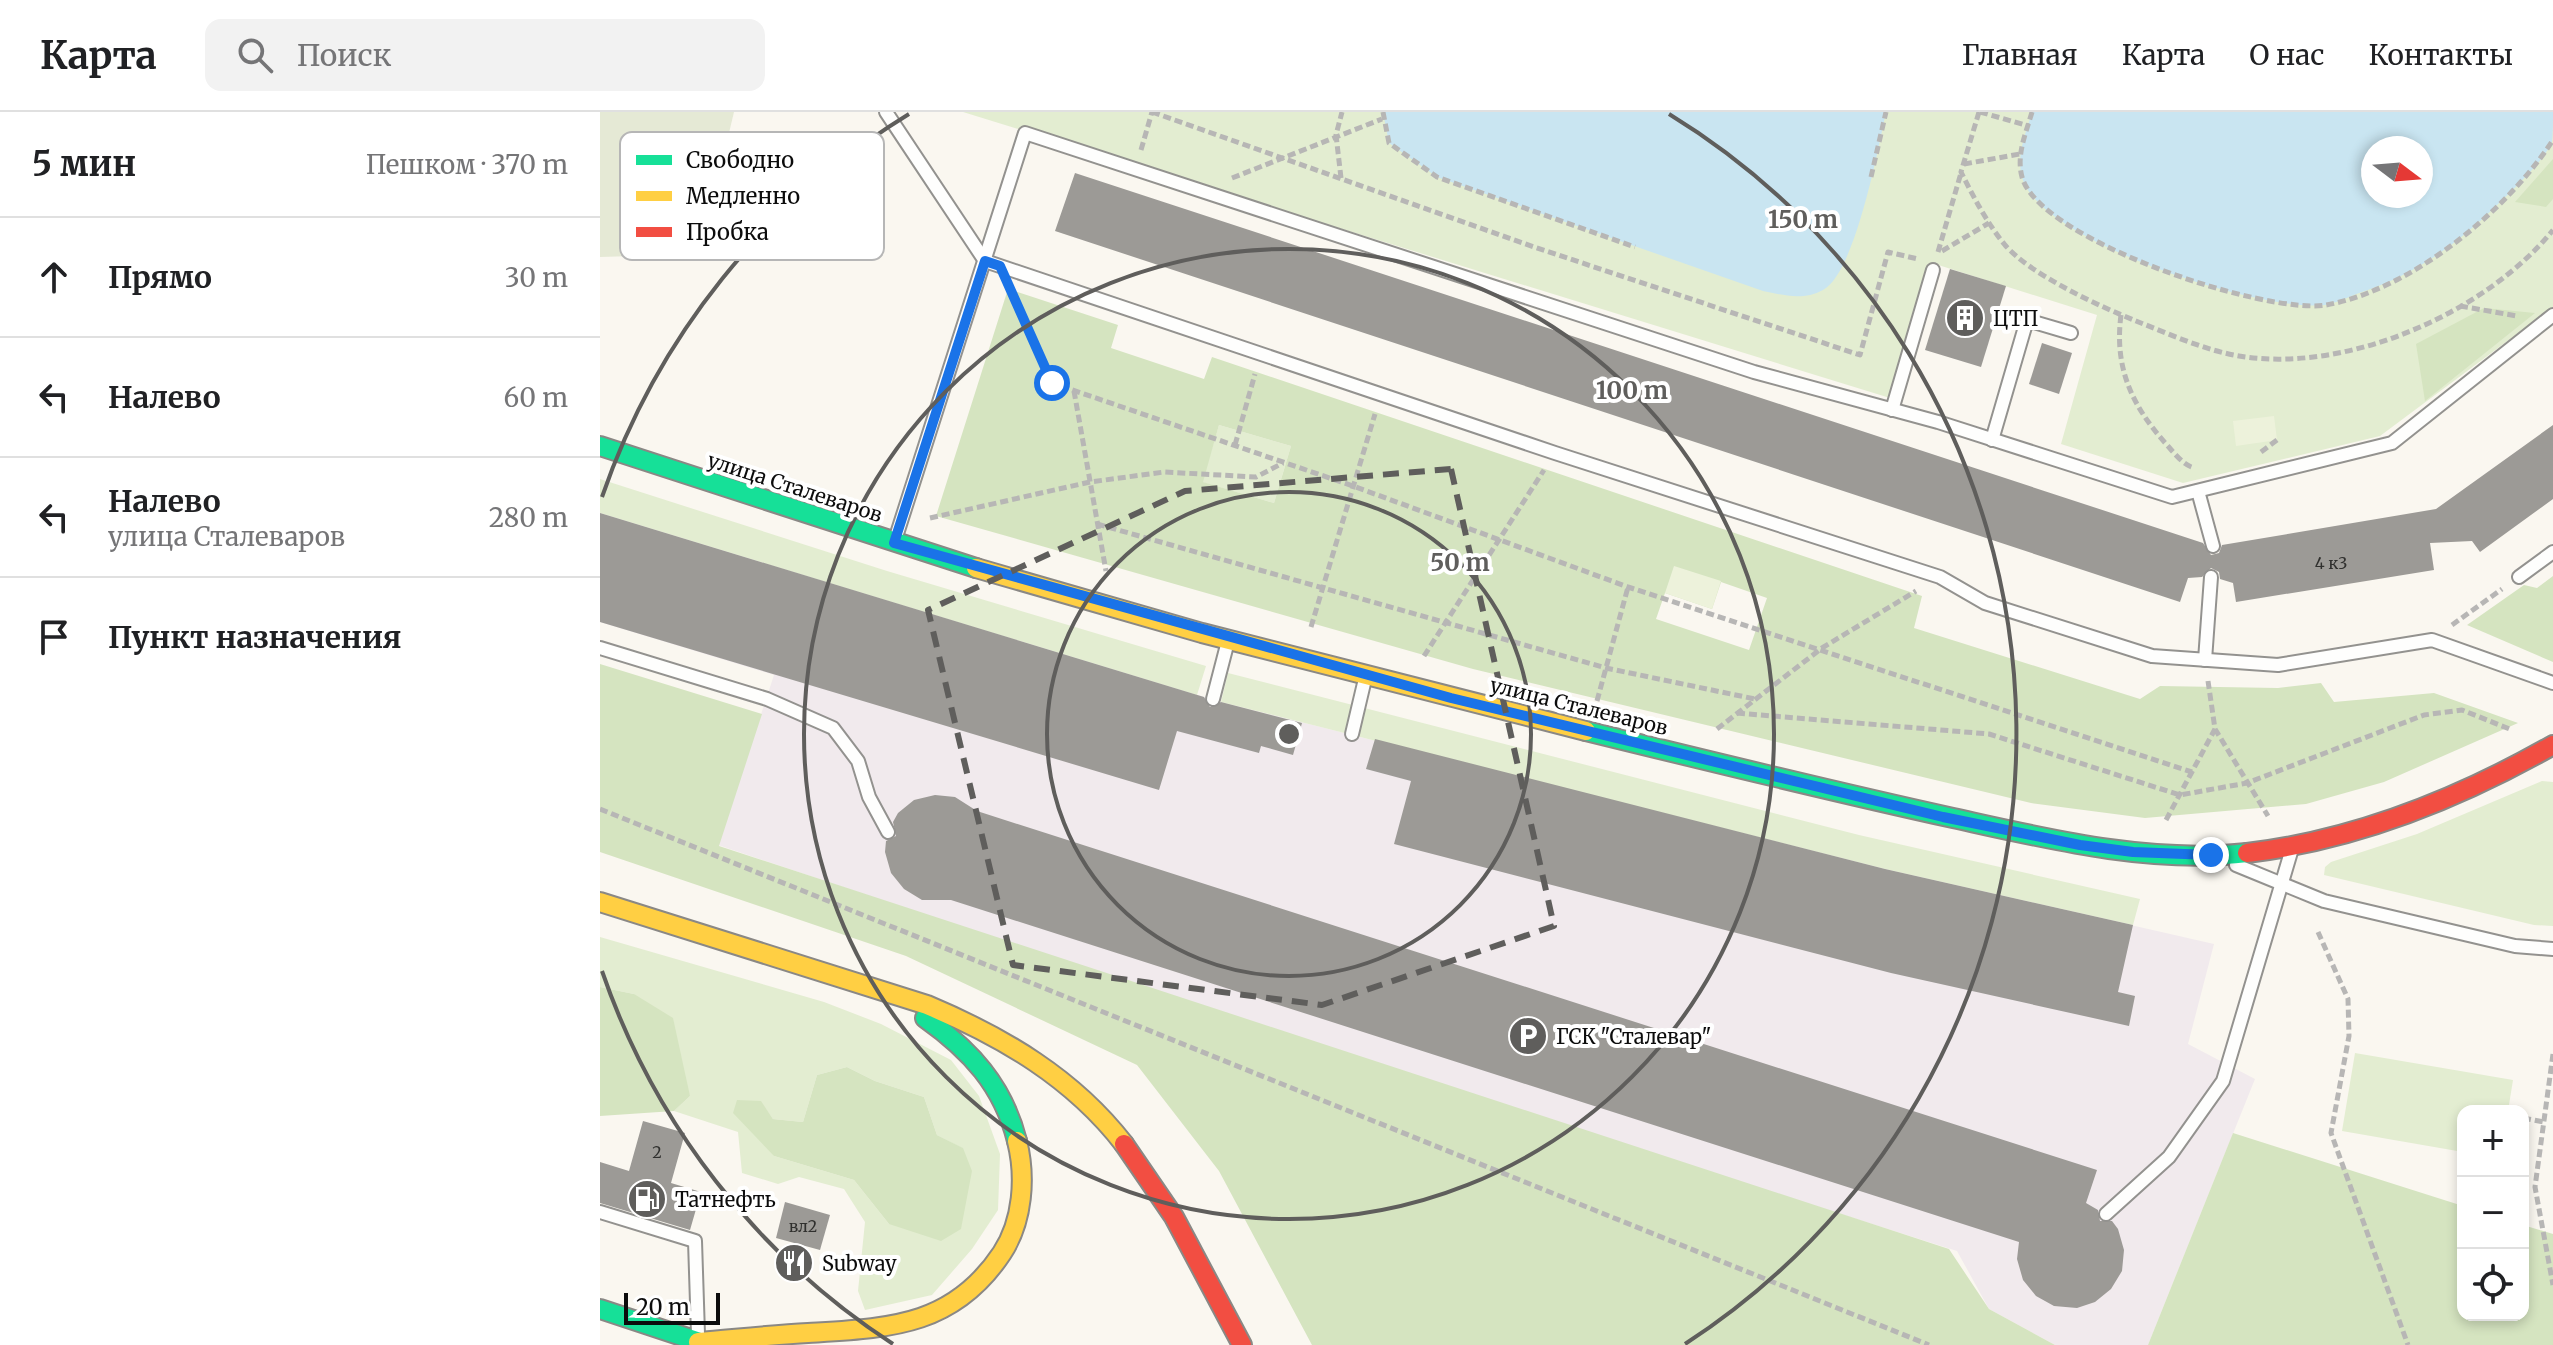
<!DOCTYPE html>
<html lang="ru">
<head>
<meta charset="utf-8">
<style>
  :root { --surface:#fff; --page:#f2f2f2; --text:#202124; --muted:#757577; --line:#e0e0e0 }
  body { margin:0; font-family:Merriweather,serif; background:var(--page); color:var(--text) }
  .controls { position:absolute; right:24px; bottom:24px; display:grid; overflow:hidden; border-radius:16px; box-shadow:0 4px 12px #0003 }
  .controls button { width:72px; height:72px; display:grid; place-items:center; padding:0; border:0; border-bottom:2px solid var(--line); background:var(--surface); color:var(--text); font:40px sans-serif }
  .compass { position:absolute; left:1761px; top:24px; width:72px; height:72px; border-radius:50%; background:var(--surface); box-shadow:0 4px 12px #0003; rotate:106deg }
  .scale { position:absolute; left:24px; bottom:20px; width:96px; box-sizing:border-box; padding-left:8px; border:4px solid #0c0c0c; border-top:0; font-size:22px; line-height:28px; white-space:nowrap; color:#0c0c0c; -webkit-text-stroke:6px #fff; paint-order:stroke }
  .stop { position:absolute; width:24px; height:24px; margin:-18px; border:6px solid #1a73e8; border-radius:50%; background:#fff }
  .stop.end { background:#1a73e8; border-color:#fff; box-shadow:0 2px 8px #0008 }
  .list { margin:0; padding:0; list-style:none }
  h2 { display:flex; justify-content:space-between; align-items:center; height:104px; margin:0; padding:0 32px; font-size:34px }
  h2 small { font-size:26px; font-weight:400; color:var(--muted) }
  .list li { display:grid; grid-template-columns:52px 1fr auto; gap:24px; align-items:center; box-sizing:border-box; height:120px; padding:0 32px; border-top:2px solid var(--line) }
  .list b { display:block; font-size:30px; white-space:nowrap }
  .list p { margin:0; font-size:26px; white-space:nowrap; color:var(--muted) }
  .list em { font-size:26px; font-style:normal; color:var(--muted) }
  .icon { flex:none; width:44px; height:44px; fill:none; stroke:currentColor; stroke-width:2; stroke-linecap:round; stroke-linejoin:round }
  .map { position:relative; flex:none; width:1953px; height:1233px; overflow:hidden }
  header { display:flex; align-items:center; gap:48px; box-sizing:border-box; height:112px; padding:0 40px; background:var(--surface); border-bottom:2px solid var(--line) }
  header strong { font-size:38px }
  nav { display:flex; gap:44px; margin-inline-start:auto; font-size:28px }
  .search { width:560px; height:72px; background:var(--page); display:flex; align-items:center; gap:20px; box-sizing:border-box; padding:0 28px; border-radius:16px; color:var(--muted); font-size:30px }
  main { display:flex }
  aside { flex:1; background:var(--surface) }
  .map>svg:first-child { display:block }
  .industrial { fill:#f1eaed }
  .green { fill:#e3edd1; fill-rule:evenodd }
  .forest { fill:#d5e4c0; fill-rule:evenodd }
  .cemetery { fill:#e5e9d5 }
  .pitch { fill:#edf2db }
  .water { fill:#c9e5f1; fill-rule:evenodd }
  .building { fill:#9c9a96 }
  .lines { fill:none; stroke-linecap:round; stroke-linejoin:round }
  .lane-casing { stroke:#93928f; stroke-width:16 }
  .fast-casing { stroke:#8a8885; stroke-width:22 }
  .slow-casing { stroke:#8a8885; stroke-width:22 }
  .jam-casing { stroke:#8a8885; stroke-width:22 }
  .path { stroke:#b7b6b5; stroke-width:5; stroke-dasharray:8 4; stroke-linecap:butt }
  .lane { stroke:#fefefd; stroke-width:12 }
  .fast { stroke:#16e098; stroke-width:18 }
  .slow { stroke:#ffcf43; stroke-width:18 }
  .jam { stroke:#f24e42; stroke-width:18 }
  .route { stroke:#1a73e8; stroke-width:10 }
  .marked { fill:none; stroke:#5f5e5c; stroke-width:6; stroke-dasharray:16 10; stroke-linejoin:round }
  .ring { fill:none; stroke:#5f5e5c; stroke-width:4 }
  .labels { text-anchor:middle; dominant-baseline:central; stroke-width:8; stroke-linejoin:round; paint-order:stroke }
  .number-label { font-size:16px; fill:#30302e }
  .poi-label { font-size:20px; fill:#0c0c0c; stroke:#fff; text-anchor:start }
  .street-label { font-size:20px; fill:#0c0c0c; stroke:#fff }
  .key { fill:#fff; stroke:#b6b6b6; stroke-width:2 }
  .key-label { font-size:22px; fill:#0c0c0c }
  .centre { fill:#5f5e5c; stroke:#fff; stroke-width:4 }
  .ring-label { font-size:24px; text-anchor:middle; font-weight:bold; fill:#5f5e5c; stroke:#fff; stroke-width:8; stroke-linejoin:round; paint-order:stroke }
</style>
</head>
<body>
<header>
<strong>Карта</strong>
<div class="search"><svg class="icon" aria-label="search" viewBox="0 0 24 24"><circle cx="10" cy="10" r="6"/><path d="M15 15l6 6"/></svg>Поиск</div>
<nav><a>Главная</a><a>Карта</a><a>О нас</a><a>Контакты</a></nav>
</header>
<main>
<aside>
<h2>5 мин<small>Пешком · 370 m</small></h2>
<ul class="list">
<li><svg class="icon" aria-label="ahead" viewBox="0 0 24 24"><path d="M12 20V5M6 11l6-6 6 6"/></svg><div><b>Прямо</b></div><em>30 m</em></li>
<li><svg class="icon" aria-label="left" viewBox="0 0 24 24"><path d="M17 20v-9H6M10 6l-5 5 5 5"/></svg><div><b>Налево</b></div><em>60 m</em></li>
<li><svg class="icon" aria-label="left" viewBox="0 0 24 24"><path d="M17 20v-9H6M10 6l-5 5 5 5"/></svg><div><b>Налево</b><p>улица Сталеваров</p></div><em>280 m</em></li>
<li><svg class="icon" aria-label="arrive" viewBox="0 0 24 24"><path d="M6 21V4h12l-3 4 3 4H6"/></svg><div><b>Пункт назначения</b></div></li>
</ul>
</aside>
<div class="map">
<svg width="1953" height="1233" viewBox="0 0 1953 1233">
  <rect width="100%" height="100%" fill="#faf7f0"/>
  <polygon class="industrial" points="0,401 621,590 1285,757 1614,832 1588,932 1655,967 1548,1233 1455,1233 1389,1197 1357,1139 785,957 118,733 174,563 0,510"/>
  <g class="green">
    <path d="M 363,0 L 1953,0 L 1953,195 L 1780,324 L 1583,371 L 1461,332 L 1497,203 L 1332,151 L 1290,286 ZM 1773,36 L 1821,36 L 1821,84 L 1773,84 Z"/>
    <polygon points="619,313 691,334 674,391 602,370"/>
    <polygon points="0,367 287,459 606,554 597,583 0,401"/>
    <polygon points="628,561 1259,723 1540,787 1533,813 1285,757 621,590"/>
    <polygon points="1942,669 1953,670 1953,814 1934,813 1724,763 1725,755 1731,750 1817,722"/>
    <path d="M 0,825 L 224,890 L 281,912 L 351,948 L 379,984 L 400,1042 L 398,1098 L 372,1137 L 332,1183 L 265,1198 L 258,1179 L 265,1110 L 244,1077 L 199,1065 L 178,1072 L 142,1061 L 138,1020 L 74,999 L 90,984 L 34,882 L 0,875 ZM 247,955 L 275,969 L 324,985 L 337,1023 L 362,1036 L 289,1112 L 254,1068 L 174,1044 L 160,989 L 173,1007 L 203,1010 L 217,963 Z"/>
    <polygon points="1755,941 1913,968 1908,999 1863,999 1863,1040 1742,1019"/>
  </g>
  <g class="forest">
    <polygon points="1953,47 1953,87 1946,95 1915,90"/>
    <path d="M 408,177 L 518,213 L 511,236 L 604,267 L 612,245 L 1322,484 L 1314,516 L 1540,587 L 1560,574 L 1678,576 L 1721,571 L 1734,590 L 1834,581 L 1918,611 L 1784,670 L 1706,692 L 1545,706 L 1431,691 L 873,557 L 336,404 ZM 619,313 L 691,334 L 674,391 L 603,370 ZM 1121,470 L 1167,486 L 1149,538 L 1056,507 L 1065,481 L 1112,497 Z"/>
    <polygon points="1884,196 1935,201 1825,289 1816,232"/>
    <polygon points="1953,464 1953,550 1867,513 1924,473 1937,476"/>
    <polygon points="0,552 162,602 119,734 1349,1137 1389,1197 1455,1233 712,1233 619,1059 537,953 306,844 0,740"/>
    <polygon points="0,875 34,882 73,906 90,984 74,999 0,1004"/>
    <polygon points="247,955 275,969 324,985 337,1023 363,1036 372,1059 361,1117 341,1129 289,1112 254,1068 174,1044 133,1001 137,988 161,989 173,1007 203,1010 217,963"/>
    <polygon points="1633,1021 1863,1094 1863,1203 1923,1203 1923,1113 1953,1122 1953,1233 1548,1233"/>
  </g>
  <polygon class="cemetery" points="0,0 134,0 100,142 0,145"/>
  <g class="pitch">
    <polygon points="1674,304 1677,328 1636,334 1633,309"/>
    <polygon points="1074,454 1121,469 1112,497 1065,481"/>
  </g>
  <g class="water">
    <path d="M 783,0 L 1286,0 C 1278,37 1255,161 1223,178 C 1203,189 1183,183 1163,179 L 837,65 L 789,31 Z"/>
    <path d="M 1432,0 L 1953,0 C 1953,9 1953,22 1952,30 C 1944,49 1911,79 1896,94 C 1855,134 1814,163 1759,181 C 1749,185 1736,191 1725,193 C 1663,201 1438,129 1422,65 C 1416,43 1426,21 1432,0 ZM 1773,36 L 1821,36 L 1821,84 L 1773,84 Z"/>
  </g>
  <g class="building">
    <polygon points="475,61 1603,431 1611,443 1619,441 1622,433 1836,397 1953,313 1953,387 1880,440 1872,429 1830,431 1834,458 1636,490 1633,471 1620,467 1619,460 1611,456 1602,465 1588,466 1580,490 455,119"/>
    <polygon points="1350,157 1406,174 1381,255 1325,238"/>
    <polygon points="1442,231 1472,241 1459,282 1429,272"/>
    <polygon points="0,401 604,585 610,595 621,590 702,611 693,643 661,634 659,641 577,619 559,678 0,510"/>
    <polygon points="775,627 1285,757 1533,813 1518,880 1535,884 1529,914 1291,861 794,732 811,669 766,657"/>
    <polygon points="335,683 355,685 377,699 1497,1058 1486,1091 1498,1098 1500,1109 1512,1109 1518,1117 1524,1138 1522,1159 1511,1177 1495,1190 1477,1196 1454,1194 1436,1184 1423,1168 1417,1147 1419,1130 351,788 322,788 304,777 291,761 285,740 286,729 296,724 293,710 298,701 314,688"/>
    <polygon points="43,1009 85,1021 71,1071 101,1080 90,1118 0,1091 0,1050 29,1059"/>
    <polygon points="185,1090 230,1103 220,1138 176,1126"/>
  </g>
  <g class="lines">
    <g class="lane-casing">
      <g id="lane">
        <polyline points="286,0 385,149 955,341 1340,465 1385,491 1552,544 1678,553 1832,528 1953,571"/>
        <polyline points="1292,298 1333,158"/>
        <polyline points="1392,328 1427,208 1471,221"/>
        <polyline points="1598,379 1613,434"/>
        <polyline points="295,428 425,21 1154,260 1338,310 1572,385 1792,331 1953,203"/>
        <polyline points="1919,465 1953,440"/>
        <polyline points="0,536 167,587 233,616 258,649 269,685 288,720"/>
        <polyline points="1605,548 1611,465"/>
        <polyline points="613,587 627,533"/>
        <polyline points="752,622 765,567"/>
        <polyline points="1636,753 1724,789 1915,834 1953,837"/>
        <polyline points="0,1100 95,1129 98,1222"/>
        <polyline points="1506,1102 1569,1045 1623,969 1691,740"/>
      </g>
    </g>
    <g class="fast-casing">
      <g id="fast">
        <polyline points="0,334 376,456"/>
        <path d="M 986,619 C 1108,649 1230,679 1353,706 C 1448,727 1549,752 1647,741"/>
        <path d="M 325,906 C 370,938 403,973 417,1029"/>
        <polyline points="0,1197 109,1233"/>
      </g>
    </g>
    <g class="slow-casing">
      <g id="slow">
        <polyline points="376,456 602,521 986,619"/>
        <path d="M 0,790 L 327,893 C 403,925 473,966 524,1032"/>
        <path d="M 98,1230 C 135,1227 171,1223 208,1221 C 289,1216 353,1215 402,1141 C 423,1109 426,1065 417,1029"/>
      </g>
    </g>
    <g class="jam-casing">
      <g id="jam">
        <path d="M 1647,741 C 1756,728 1858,687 1953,633"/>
        <polyline points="524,1032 574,1105 642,1233"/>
      </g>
    </g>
    <g class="path">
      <polyline points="552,0 934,135 1260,243 1288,140 1318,147"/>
      <polyline points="783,0 789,31 837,65 1035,135"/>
      <path d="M 1379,0 L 1361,60 C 1374,86 1387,111 1405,133 C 1431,163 1499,194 1536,209 C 1569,222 1604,238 1639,244 C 1746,262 1886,201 1953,118"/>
      <polyline points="1380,0 1429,14"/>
      <path d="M 1432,0 C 1426,21 1416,43 1422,65 C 1439,128 1665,203 1726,193 C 1811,178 1907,99 1953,28"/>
      <polyline points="541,38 552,0"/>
      <polyline points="1364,52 1420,42"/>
      <polyline points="1271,65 1286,0"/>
      <polyline points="632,66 782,7"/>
      <polyline points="741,66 736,23 742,0"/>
      <polyline points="1342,139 1389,111"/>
      <polyline points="1338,140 1361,61"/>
      <polyline points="412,181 452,271 753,374 1028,475 1592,660"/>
      <polyline points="1860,194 1917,204"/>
      <path d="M 1521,203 C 1514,256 1532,294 1567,333 C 1575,342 1584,354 1595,356"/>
      <polyline points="474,279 506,459"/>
      <polyline points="635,333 655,262"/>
      <polyline points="1661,340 1677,328"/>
      <polyline points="330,406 490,370 564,360 656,365 683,351"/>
      <polyline points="497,412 1006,556 1155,587"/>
      <polyline points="1852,513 1902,477"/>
      <polyline points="711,515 775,302"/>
      <polyline points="824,544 944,358"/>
      <polyline points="1608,569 1615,617 1668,704"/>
      <polyline points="997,589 1028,475"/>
      <polyline points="1137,601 1389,622 1580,683 1647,671 1824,603 1862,598 1912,618"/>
      <polyline points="1117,617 1222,536 1316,479"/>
      <polyline points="0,697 1329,1233"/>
      <polyline points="1566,708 1615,617"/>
      <polyline points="1718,820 1748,887 1749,924 1731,1021 1808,1233"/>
      <polyline points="1953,942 1935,1075 1953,1173"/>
      <polyline points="1923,1006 1944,1010"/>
    </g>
    <use href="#lane" class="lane"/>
    <use href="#fast" class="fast"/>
    <use href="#slow" class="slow"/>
    <use href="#jam" class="jam"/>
  </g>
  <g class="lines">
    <polyline class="route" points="452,271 400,154 385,149 294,431 851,586 1343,705 1480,733 1533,740 1611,743"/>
  </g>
  <path class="marked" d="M 851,357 L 954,814 L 722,893 L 413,853 L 328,498 L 585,379 Z"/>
  <g class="ring">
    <circle cx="689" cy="622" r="242"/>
    <circle cx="689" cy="622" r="485"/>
    <path d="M293 1232A727 727 0 0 1 2 859M2 385A727 727 0 0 1 309 2M1069 2A727 727 0 0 1 1085 1232"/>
  </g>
  <defs>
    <g id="building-disc" transform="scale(2)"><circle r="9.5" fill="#5f5e5c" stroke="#fff"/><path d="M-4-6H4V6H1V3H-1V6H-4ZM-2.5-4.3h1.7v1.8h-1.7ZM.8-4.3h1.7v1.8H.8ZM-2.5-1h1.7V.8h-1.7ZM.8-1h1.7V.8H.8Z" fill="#fff"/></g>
    <g id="parking-disc" transform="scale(2)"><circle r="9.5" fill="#5f5e5c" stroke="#fff"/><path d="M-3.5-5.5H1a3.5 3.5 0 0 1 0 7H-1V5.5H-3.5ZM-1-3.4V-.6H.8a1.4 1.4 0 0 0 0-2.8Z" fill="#fff"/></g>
    <g id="fuel-disc" transform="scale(2)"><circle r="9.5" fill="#5f5e5c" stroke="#fff"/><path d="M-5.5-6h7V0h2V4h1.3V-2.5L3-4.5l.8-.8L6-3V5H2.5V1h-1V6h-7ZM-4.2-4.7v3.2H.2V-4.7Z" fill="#fff"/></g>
    <g id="restaurant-disc" transform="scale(2)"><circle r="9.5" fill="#5f5e5c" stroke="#fff"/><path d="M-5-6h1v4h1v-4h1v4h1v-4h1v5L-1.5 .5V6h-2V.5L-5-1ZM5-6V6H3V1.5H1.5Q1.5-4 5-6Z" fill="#fff"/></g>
  </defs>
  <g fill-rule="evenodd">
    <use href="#building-disc" x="1365" y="206"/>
    <use href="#parking-disc" x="928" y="924"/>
    <use href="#fuel-disc" x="47" y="1087"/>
    <use href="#restaurant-disc" x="194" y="1151"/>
  </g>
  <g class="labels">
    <g class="number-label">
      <text x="1731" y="451">4 к3</text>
      <text x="57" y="1040">2</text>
      <text x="203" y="1114">вл2</text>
    </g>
    <g class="poi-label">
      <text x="1393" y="206">ЦТП</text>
      <text x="956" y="924">ГСК "Сталевар"</text>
      <text x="75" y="1087">Татнефть</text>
      <text x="222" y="1151">Subway</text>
    </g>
    <g class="street-label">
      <text transform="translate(195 375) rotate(18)">улица Сталеваров</text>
      <text transform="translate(979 594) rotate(14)">улица Сталеваров</text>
    </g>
  </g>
  <rect x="20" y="20" width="264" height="128" rx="12" class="key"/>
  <rect x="36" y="43" width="36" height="10" fill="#16e098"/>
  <rect x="36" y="79" width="36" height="10" fill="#ffcf43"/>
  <rect x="36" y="115" width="36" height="10" fill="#f24e42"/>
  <g class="key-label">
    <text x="86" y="56">Свободно</text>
    <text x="86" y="92">Медленно</text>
    <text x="86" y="128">Пробка</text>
  </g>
  <circle cx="689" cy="622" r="12" class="centre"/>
  <g class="ring-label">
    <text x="1203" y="116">150 m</text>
    <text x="1032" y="287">100 m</text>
    <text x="860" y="459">50 m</text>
  </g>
</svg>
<div class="controls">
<button>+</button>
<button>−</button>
<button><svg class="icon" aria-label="locate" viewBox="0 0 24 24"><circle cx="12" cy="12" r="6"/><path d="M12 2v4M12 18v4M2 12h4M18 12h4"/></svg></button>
</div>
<svg class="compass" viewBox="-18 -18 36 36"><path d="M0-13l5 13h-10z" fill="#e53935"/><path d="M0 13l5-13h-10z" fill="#757577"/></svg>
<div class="scale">20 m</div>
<div class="stop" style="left:452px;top:271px"></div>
<div class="stop end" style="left:1611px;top:743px"></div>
</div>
</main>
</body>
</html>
